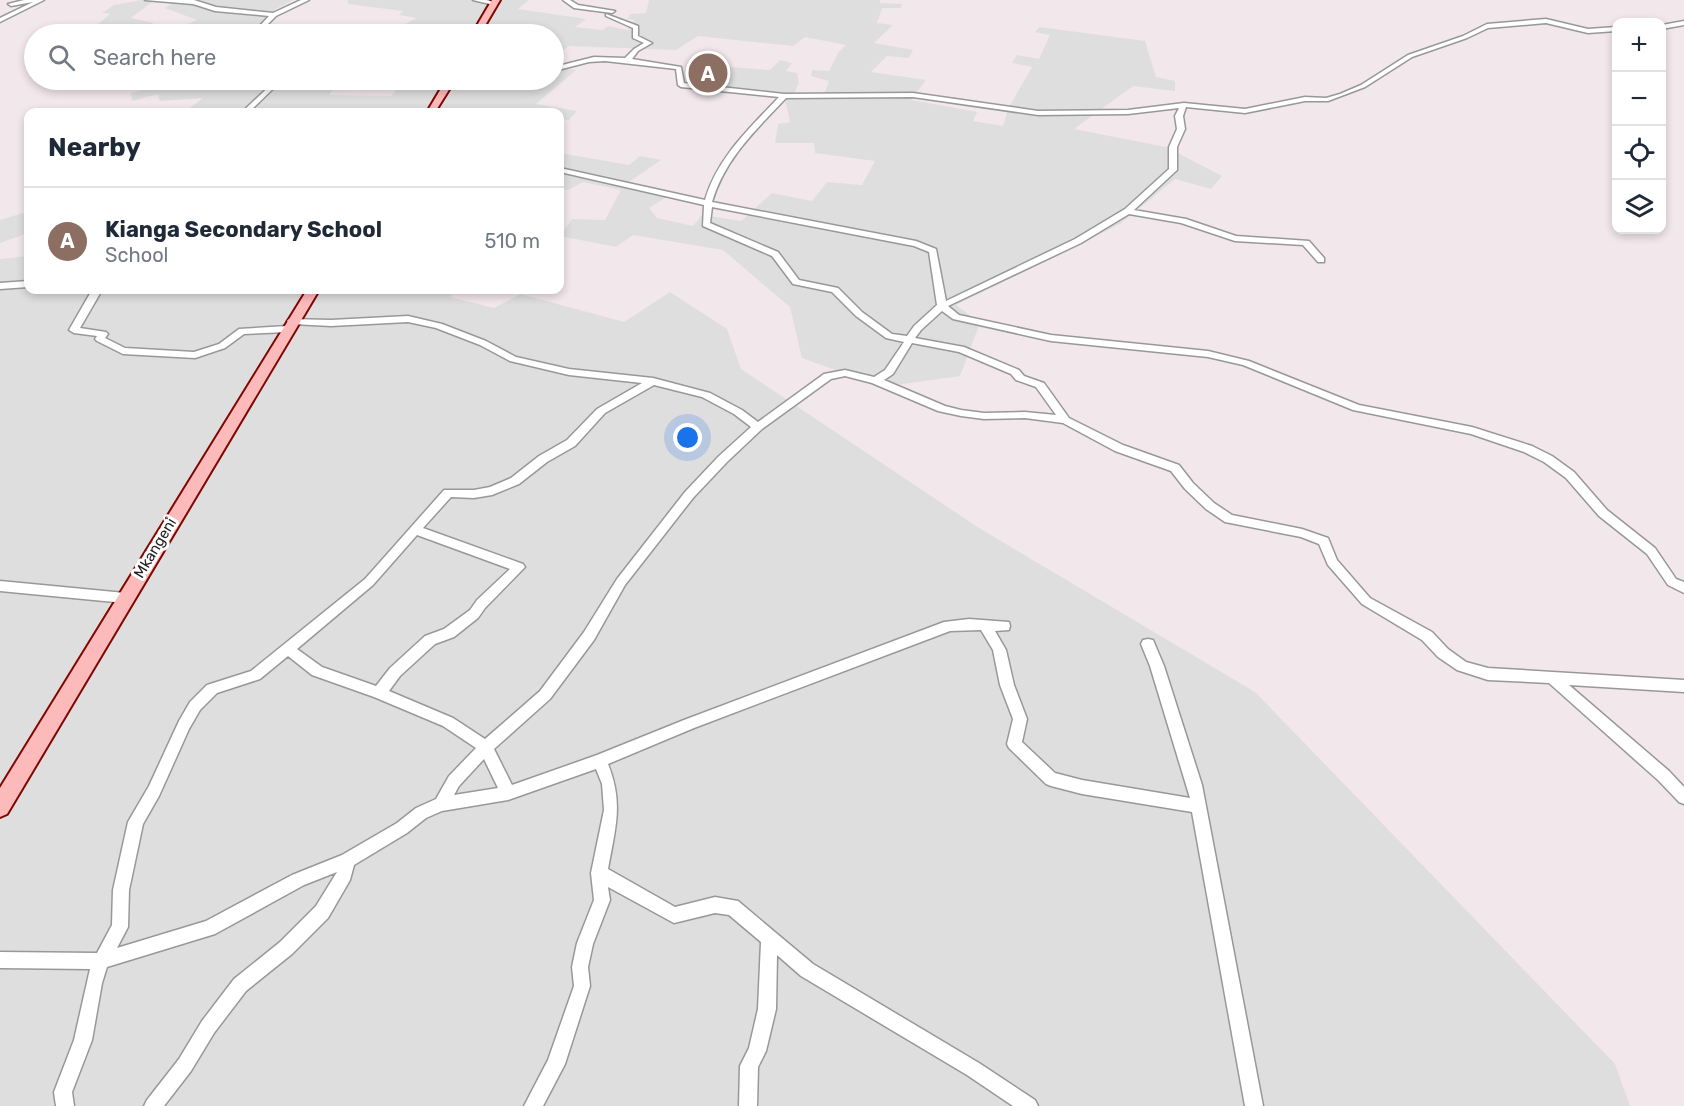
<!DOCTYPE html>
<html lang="en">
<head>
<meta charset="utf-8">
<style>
  :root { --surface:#fff; --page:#f6f6f7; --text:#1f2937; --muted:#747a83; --line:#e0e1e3; --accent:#c400d2 }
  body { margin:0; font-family:Rubik,sans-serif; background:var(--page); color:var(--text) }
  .controls { position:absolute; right:18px; top:18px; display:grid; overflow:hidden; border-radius:12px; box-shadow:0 3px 9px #0003 }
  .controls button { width:54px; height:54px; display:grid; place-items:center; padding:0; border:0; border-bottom:2px solid var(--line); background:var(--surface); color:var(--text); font:30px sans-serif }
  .you { position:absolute; left:688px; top:438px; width:21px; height:21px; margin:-15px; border:4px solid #fff; border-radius:50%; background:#1a73e8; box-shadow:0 0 0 9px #1a73e833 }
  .badge { display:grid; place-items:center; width:39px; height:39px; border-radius:50%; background:var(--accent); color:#fff; font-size:20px; font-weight:700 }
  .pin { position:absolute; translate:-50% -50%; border:3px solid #fff; box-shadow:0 2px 6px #0006 }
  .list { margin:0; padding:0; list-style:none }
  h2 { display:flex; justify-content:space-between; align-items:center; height:78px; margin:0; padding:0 24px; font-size:26px }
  h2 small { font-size:20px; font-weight:400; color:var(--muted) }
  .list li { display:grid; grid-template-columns:39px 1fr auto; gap:18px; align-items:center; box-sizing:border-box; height:108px; padding:0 24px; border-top:2px solid var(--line) }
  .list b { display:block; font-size:22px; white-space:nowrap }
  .list p { margin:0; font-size:20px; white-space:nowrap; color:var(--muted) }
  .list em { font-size:20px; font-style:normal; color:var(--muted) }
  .icon { flex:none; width:33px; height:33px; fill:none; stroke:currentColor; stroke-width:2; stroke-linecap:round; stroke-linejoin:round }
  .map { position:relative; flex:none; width:1684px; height:1106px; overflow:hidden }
  .search { position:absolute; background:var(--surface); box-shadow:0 3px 9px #0003; left:24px; top:24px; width:540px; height:66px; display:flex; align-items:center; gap:15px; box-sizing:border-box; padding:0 21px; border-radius:33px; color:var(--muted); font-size:22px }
  .panel { position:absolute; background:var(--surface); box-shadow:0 3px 9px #0003; left:24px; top:108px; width:540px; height:186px; border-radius:12px }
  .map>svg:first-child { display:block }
  .residential { fill:#dfdedf }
  .building { fill:#d9c7d2 }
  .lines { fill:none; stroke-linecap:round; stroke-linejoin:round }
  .street-casing { stroke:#989898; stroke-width:3 }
  .secondary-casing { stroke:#800600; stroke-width:4 }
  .street { fill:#fff; fill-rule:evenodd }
  .secondary { fill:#fdbabb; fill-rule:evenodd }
  .labels { text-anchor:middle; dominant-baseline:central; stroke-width:6; stroke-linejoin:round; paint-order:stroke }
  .street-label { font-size:15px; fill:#212121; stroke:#fff }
</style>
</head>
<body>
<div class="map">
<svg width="1684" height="1106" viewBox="0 0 1684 1106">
  <rect width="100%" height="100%" fill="#f2e7eb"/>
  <g class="residential">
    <polygon points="142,0 293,0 274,10 277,18 268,24 334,30 329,34 147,34 157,29 167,31 177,26 183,26 197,20 165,8 173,3 152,2 131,18 154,23 126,34 108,32 118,25 98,24 110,14 102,13 114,5"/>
    <polygon points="348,0 529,0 518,9 586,19 575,27 603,30 608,26 627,30 635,20 627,19 631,14 646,13 649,0 880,0 880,3 902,4 901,8 882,8 877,23 893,25 874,43 913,50 909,58 887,56 871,72 926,80 911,100 977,112 973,121 1003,126 1009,107 1032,67 1012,63 1017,55 1039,59 1050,35 1035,32 1039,27 1145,41 1156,77 1175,81 1175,91 1133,86 1074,129 1166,147 1222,176 1211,189 1175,179 1120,224 956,305 980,323 960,376 882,387 802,358 790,307 723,250 633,235 616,247 560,236 572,219 605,220 621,190 583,182 568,190 560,189 560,153 629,165 640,156 661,160 629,182 675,192 649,208 657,218 693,226 702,215 741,221 772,193 812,201 827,182 862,185 875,161 815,153 814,143 775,143 778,124 790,122 785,99 682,88 700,65 770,70 780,60 792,63 786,71 797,73 799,83 794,94 824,94 829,81 811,76 812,70 829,71 838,53 846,45 805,37 793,46 698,36 676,50 569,46 554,57 554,34 469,34 471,31 429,27 413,31 410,34 392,34 397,28 417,18 399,15 403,11 348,4"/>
    <polygon points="554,66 576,70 536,104 577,111 569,120 560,119 560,112 184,112 203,98 160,101 158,94 132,101 131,93 148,89 140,80 339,80 329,95 391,96 405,80 554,80"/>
    <polygon points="23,213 28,225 28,233 0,243 0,220"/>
    <polygon points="28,256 28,290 455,290 450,297 494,308 521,294 624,322 670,292 727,329 741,369 979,528 1255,692 1615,1064 1630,1106 0,1106 0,259"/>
  </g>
  <polygon class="building" points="699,71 716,72 707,83 691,81"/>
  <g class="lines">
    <g class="street-casing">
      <g id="street">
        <polygon points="24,0 44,0 0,22 0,18 33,2 11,6 8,4"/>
        <polygon points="145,0 194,0 216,7 273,13 301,0 309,0 276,16 258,34 252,34 269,16 215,11 193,4"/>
        <polygon points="473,0 486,0 497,3 494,5"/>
        <polygon points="563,0 570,0 578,5 615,11 612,13 574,8"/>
        <path d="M 606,14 L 638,26 L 638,36 L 652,43 L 638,51 L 632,59 L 681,67 L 684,83 L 784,94 L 913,93 L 1038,111 L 1128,110 L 1184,103 L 1245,109 L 1305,97 L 1326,98 L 1340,94 L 1361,85 L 1408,55 L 1463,36 L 1487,24 L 1546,19 L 1588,29 L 1616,27 L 1616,31 L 1588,33 L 1546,23 L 1488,28 L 1467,38 L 1412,57 L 1365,87 L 1328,101 L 1305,101 L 1245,113 L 1186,107 L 1183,116 L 1185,129 L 1177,147 L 1177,170 L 1134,210 L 1186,219 L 1236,236 L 1309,241 L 1324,258 L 1324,262 L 1318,262 L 1303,245 L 1235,241 L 1181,223 L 1129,214 L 1081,243 L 948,306 L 959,315 L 1051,335 L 1208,351 L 1249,361 L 1359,405 L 1472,427 L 1532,446 L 1552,456 L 1574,472 L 1607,510 L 1655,548 L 1676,579 L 1684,582 L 1684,593 L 1668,585 L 1647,554 L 1599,516 L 1566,478 L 1544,462 L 1524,452 L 1471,434 L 1353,410 L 1243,365 L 1208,357 L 1051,341 L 953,319 L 942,311 L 921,330 L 915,338 L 964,347 L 1019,370 L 1024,376 L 1044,383 L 1069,418 L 1123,445 L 1179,465 L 1193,483 L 1214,503 L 1232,515 L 1302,529 L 1328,538 L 1337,560 L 1370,598 L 1432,632 L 1448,649 L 1466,662 L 1488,668 L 1684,680 L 1684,692 L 1569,685 L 1669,771 L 1684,787 L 1684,804 L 1679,802 L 1659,781 L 1549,683 L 1488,680 L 1457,670 L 1438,657 L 1422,640 L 1362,604 L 1328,565 L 1319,544 L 1301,537 L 1225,522 L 1206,509 L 1185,489 L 1171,471 L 1115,451 L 1063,423 L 1025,418 L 984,419 L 961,416 L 938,411 L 872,383 L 845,376 L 831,379 L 762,429 L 727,462 L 693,498 L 625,585 L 594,640 L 550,699 L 494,749 L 512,785 L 597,755 L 684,720 L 944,622 L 969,619 L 1009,622 L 1010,626 L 1009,630 L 995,631 L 1006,650 L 1014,685 L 1027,719 L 1022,742 L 1055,773 L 1082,780 L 1190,798 L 1150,666 L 1141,644 L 1143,640 L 1148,639 L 1153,640 L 1164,666 L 1202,785 L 1263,1106 L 1245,1106 L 1192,812 L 1082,794 L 1051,786 L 1046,784 L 1009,748 L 1007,744 L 1013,719 L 1000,685 L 993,650 L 981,630 L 950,631 L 694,728 L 608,764 C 624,804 615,829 608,869 L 675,907 L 715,897 L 738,901 L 813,964 L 979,1063 L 1035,1100 L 1038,1106 L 1013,1106 L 967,1075 L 801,976 L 777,955 L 776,1009 L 766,1051 L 758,1067 L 757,1106 L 739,1106 L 740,1066 L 749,1048 L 758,1009 L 761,942 L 729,915 L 715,913 L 674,923 L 608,887 L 610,900 L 593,944 L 588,967 L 590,986 L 565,1064 L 543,1106 L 524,1106 L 548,1060 L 574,986 L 572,967 L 577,943 L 594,900 L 591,873 L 604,810 L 602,784 L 596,769 L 508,800 L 442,811 L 426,818 L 407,833 L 354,865 L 350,880 L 328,918 L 292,954 L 246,991 L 214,1033 L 191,1071 L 164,1106 L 144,1106 L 147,1100 L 179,1059 L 202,1021 L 234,979 L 280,942 L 316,906 L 337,872 L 304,885 L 215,934 L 107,967 L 102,983 L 92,1040 L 72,1092 L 74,1106 L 56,1106 L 54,1092 L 74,1040 L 90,969 L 0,968 L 0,952 L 97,953 L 112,925 L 113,890 L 128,822 L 149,786 L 179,721 L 190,702 L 207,685 L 251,671 L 365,579 L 444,490 L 474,490 L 490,487 L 511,478 L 539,456 L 567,440 L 597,409 L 642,383 L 569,375 L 510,361 L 480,345 L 436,328 L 408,322 L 331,326 L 292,324 L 287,321 L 289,319 L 331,320 L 408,316 L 442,324 L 486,341 L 516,357 L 569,369 L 653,378 L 710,393 L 742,410 L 758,422 L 824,374 L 845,370 L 874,377 L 885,370 L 904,342 L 886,338 L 856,316 L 832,292 L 793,284 L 772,256 L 703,226 L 704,205 L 560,172 L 560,168 L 705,200 C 717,158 749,129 779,97 L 681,87 L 678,85 L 676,69 L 605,61 L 589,62 L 554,71 L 554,67 L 594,57 L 625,58 L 634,49 L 644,43 L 633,38 L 633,28 L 606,16 ZM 913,97 L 1038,115 L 1128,114 L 1179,108 L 1175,116 L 1177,129 L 1169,147 L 1169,169 L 1125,209 L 1075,239 L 946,301 L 936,249 L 916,241 L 712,202 C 725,158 756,130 786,98 ZM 712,207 L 914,246 L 929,252 L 937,305 L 914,326 L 907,336 L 892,334 L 862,312 L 838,288 L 799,280 L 778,252 L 710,223 ZM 912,343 L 959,352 L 1011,374 L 1016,380 L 1036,387 L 1056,415 L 1025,412 L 984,413 L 961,410 L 945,406 L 884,380 L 893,374 ZM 654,385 L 702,397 L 734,414 L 751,427 L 719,456 L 685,492 L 617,579 L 584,632 L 540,691 L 485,739 L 453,718 L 389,691 L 400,676 L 435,644 L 454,637 L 478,618 L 485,608 L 525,567 L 523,564 L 423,528 L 451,497 L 474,498 L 492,495 L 519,484 L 547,462 L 575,446 L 605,413 ZM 417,535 L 510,569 L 477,600 L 470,610 L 444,629 L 425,636 L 390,668 L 376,686 L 322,667 L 297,649 L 373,585 ZM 288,656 L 312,675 L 374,697 L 443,726 L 476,748 L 449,776 L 436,799 L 416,808 L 397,823 L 342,855 L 292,875 L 206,921 L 117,948 L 128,927 L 129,890 L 143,824 L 159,796 L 189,729 L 200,710 L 217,693 L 260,679 ZM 484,759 L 498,788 L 454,795 L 459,786 Z"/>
        <polygon points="1684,21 1684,25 1662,29 1662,25"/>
        <polygon points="276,80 282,80 249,112 242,112"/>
        <polygon points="28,281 28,287 0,289 0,283"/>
        <polygon points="92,290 102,290 80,328 106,332 108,334 105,338 125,348 194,352 219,344 239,329 287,326 292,329 287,332 244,334 225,348 195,358 123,354 97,341 95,339 97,336 74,333 69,330"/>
        <polygon points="0,581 125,593 129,595 131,598 129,601 125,603 0,591"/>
      </g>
    </g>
    <g class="secondary-casing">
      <g id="secondary">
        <polygon points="492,0 500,0 480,34 472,34"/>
        <polygon points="446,80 455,80 435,112 427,112"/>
        <polygon points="307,290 319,290 7,814 0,817 0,788"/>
      </g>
    </g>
    <use href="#street" class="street"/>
    <use href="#secondary" class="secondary"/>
  </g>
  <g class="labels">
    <g class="street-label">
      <text transform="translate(155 548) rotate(-59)">Mkangeni</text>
    </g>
  </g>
</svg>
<div class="controls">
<button>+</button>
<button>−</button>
<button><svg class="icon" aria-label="locate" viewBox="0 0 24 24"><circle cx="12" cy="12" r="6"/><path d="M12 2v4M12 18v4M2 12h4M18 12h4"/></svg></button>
<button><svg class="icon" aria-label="layers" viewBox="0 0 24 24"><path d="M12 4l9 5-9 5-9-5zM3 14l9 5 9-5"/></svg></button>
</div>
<div class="you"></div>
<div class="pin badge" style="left:708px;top:73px;background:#8d6e63">A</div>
<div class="search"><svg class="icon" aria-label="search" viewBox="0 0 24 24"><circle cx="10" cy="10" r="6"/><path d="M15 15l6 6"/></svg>Search here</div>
<section class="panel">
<h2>Nearby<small></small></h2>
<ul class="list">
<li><span class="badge" style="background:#8d6e63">A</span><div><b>Kianga Secondary School</b><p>School</p></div><em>510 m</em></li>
</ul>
</section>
</div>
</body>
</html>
